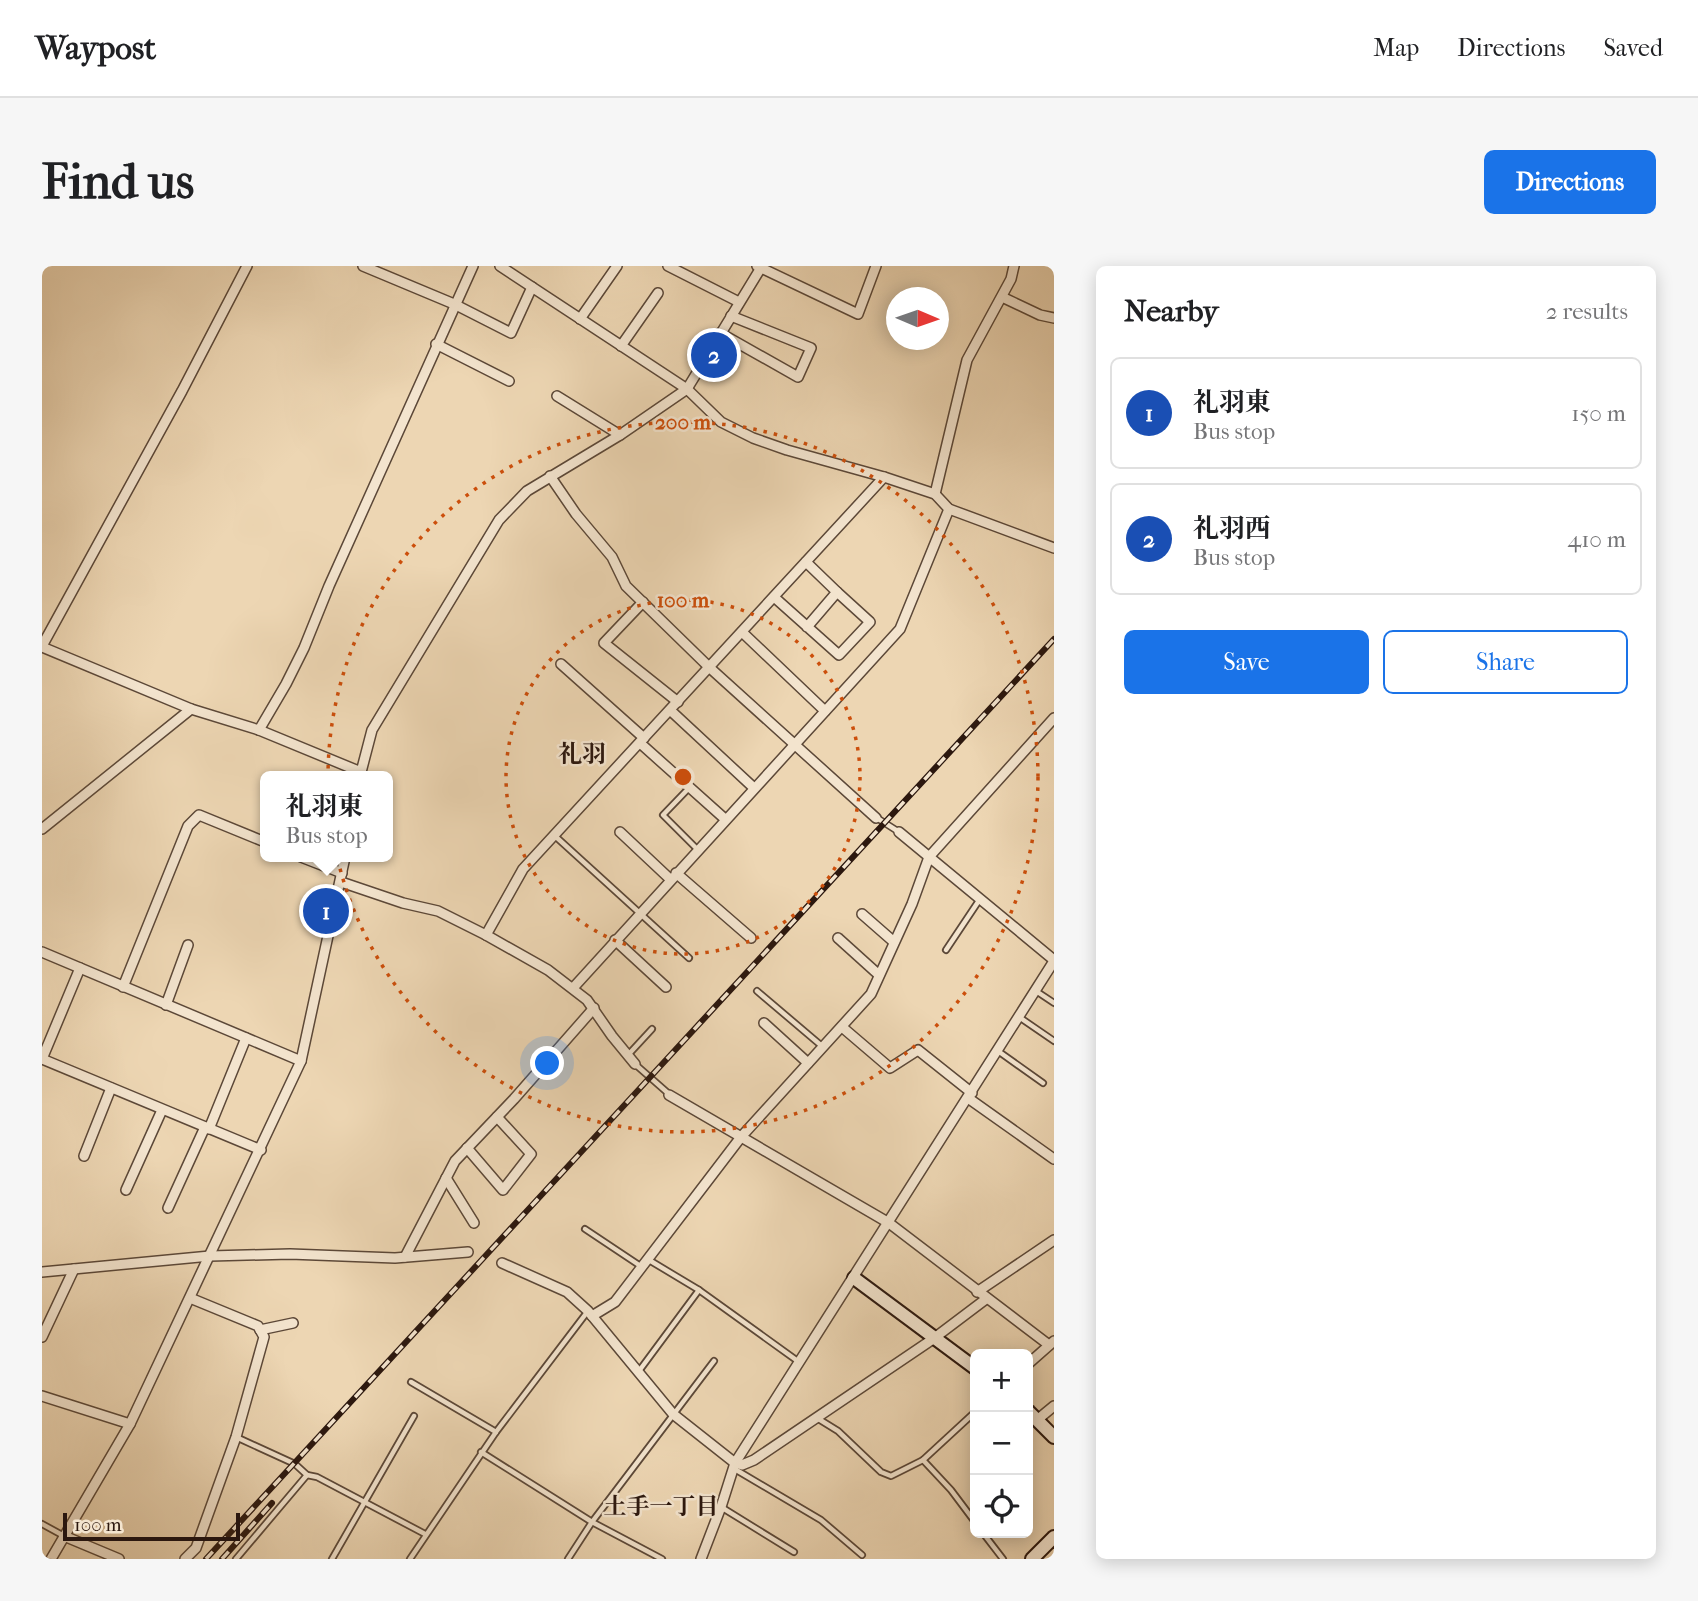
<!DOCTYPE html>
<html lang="en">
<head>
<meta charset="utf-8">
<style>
  :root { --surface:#fff; --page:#f6f6f6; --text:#202124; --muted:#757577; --line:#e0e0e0; --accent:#1a73e8 }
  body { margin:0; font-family:"IM FELL French Canon","Noto Serif JP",serif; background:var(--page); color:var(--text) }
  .controls { position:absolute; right:21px; bottom:21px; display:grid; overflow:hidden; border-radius:10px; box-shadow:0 4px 18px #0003 }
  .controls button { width:63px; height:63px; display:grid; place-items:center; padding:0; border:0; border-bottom:2px solid var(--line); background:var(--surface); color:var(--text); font:35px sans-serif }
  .compass { position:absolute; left:844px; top:21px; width:63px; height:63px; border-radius:50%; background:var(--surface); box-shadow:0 4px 18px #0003; rotate:92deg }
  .scale { position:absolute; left:21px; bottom:18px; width:177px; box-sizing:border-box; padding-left:7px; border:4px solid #2c180f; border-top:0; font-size:19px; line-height:24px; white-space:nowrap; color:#2c180f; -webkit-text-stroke:5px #f3e4ce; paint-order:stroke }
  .you { position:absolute; left:506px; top:798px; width:24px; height:24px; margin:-18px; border:5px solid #fff; border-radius:50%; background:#1a73e8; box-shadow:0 0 0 10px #1a73e833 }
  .badge { display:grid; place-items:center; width:46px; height:46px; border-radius:50%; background:var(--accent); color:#fff; font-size:23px; font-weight:700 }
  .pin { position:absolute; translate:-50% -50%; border:4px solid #fff; box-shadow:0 2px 7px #0006 }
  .popup { position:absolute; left:218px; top:505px; width:133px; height:91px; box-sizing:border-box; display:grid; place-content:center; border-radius:10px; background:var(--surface); filter:drop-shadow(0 2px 5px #0005); font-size:23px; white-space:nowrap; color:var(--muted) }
  .popup b { font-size:26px; color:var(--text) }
  .popup::after { content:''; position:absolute; left:50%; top:100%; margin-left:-14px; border:14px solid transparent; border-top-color:var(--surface) }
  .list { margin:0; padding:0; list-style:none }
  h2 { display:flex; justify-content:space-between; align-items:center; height:91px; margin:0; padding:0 28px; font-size:30px }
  h2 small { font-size:23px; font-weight:400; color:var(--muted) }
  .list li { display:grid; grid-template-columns:46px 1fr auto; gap:21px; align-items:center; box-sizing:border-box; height:112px; margin:0 14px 14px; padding:0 14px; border:2px solid var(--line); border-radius:10px }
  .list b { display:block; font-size:26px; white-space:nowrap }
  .list p { margin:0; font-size:23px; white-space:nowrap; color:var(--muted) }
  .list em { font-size:23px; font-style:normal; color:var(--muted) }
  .actions { display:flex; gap:14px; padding:21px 28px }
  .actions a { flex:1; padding:16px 0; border:2px solid var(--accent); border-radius:10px; text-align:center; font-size:24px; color:var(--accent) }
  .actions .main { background:var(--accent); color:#fff }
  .icon { flex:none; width:38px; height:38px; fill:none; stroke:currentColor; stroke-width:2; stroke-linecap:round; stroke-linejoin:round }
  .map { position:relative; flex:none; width:1012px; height:1293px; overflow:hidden; border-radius:10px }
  header { display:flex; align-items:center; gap:42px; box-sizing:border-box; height:98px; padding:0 35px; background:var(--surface); border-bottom:2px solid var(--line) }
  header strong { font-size:33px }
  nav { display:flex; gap:38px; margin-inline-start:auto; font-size:24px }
  .intro { display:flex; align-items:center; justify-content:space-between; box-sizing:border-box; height:168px; padding:0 42px }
  h1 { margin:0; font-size:49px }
  .button { padding:18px 32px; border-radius:10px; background:var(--accent); color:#fff; font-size:24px; font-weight:700 }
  main { display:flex; gap:42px; padding:0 42px }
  aside { flex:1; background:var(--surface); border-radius:10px; box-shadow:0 4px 18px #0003 }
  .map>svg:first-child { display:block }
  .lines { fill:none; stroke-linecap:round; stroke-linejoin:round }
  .lane-casing { stroke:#5c4838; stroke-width:8 }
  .street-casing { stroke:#5c4838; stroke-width:12 }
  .secondary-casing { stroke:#2c180f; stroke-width:16 }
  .lane { stroke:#f3e4ce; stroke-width:4.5 }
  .street { stroke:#f3e4ce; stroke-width:9 }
  .secondary { stroke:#f3e4ce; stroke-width:12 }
  .rail-casing { stroke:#2c180f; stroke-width:6 }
  .rail { stroke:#f3e4ce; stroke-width:3.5; stroke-dasharray:10; stroke-linecap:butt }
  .ring { fill:none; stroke:#cc4f0c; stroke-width:3.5; stroke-dasharray:3.5 7 }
  .labels { text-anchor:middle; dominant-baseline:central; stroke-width:5; stroke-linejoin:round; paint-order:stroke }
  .neighbourhood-label { font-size:23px; font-weight:bold; fill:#2c180f; stroke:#f3e4ce }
  .quarter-label { font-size:24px; font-weight:bold; fill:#2c180f; stroke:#f3e4ce }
  .centre { fill:#cc4f0c; stroke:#f3e4ce; stroke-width:3.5 }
  .ring-label { font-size:21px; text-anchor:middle; font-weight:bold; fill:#cc4f0c; stroke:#f3e4ce; stroke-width:5; stroke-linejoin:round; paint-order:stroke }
</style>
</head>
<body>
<header>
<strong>Waypost</strong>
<nav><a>Map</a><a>Directions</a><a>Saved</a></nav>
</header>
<div class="intro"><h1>Find us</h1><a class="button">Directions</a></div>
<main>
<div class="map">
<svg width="1012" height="1293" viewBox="0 0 1012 1293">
  <rect width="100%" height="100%" fill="#edd6b3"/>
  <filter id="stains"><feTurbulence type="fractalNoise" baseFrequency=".00286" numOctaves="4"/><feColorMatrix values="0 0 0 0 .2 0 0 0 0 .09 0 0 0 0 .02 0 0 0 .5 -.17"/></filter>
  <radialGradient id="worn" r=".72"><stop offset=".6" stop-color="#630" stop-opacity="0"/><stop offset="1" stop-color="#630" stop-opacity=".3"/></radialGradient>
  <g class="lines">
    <g class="lane-casing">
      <g id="lane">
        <polyline points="647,522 621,549 655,583"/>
        <polyline points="835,552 857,566"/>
        <polyline points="513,570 647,692"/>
        <polyline points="904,684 938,633"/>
        <polyline points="715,725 781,781"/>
        <polyline points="994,725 1012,737"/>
        <polyline points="977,751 1012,775"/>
        <polyline points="956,785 1001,817"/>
        <polyline points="586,789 610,763"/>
        <polyline points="594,799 627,828"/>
        <polyline points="543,963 600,1001"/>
        <polyline points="657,1024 757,1096"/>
        <polyline points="597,1105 657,1024 607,994"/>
        <polyline points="369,1116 454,1166"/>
        <polyline points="775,1152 796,1165 839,1206 849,1210 881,1194 933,1146"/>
        <polyline points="439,1186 550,1256 620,1293"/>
        <polyline points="881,1194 909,1224 933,1256"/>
        <polyline points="691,1202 779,1254 820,1289"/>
        <polyline points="265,1209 275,1211 383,1268"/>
        <polyline points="679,1241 752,1286"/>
        <polyline points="0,1258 22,1270"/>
        <polyline points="941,1267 961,1293"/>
        <polyline points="194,1293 265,1209 253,1198 194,1171"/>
        <polyline points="290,1293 372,1150"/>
        <polyline points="368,1293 454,1166 546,1045"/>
        <polyline points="526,1293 550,1256 672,1095"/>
      </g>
    </g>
    <g class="street-casing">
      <g id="street">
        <polyline points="321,0 412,38 469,67 490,21"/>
        <polyline points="458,0 645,123 679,156 711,172 745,184 842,211 893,228 907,243 1012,282"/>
        <polyline points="626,0 697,36"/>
        <polyline points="715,0 816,48 834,0"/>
        <polyline points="960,31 998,49 1012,52"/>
        <polyline points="538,53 575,0"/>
        <polyline points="678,67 756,111 769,82 689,50"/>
        <polyline points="394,78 467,115"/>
        <polyline points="579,80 616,27"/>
        <polyline points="515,130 578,169"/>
        <polyline points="508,210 534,248 570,291 584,320 668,402 834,552"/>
        <polyline points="893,228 925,94 969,13 972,0"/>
        <polyline points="764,296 795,326"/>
        <polyline points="732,331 797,389 828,356 795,326 765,361"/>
        <polyline points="601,336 562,377 636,436"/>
        <polyline points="700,366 783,445"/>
        <polyline points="0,380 140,125 205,0"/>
        <polyline points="0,381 149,443"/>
        <polyline points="519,398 602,472"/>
        <polyline points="628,444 712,522"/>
        <polyline points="217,464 244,418 262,382 287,320 431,0"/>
        <polyline points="598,477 683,553"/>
        <polyline points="318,510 330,464 457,254 485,225 578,169 645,123 720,0"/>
        <polyline points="0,563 149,443 217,464 319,506"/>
        <polyline points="578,566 628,613"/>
        <polyline points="857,566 1012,694"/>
        <polyline points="259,591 300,607"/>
        <polyline points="634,607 709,672"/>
        <polyline points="299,616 361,637 396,645 444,669 506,704 545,734 570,770 593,798"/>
        <polyline points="820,648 852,676"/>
        <polyline points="444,669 481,603 842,211"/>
        <polyline points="796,672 837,709"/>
        <polyline points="573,674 624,721"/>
        <polyline points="0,686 259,795"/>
        <polyline points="81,721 146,560 157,549 223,576"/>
        <polyline points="531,722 858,363 907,243"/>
        <polyline points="124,739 146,679"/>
        <polyline points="722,757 766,797"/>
        <polyline points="800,761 848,802 876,784 930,827"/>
        <polyline points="0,793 219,884"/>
        <polyline points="0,793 38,702"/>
        <polyline points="627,829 847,957 1007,1079"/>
        <polyline points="926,832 1012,893"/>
        <polyline points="167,863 204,772"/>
        <polyline points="425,882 461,924 489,888 455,851"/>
        <polyline points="42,890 69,822"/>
        <polyline points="404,912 432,957"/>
        <polyline points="84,924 120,844"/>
        <polyline points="126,942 163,861"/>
        <polyline points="363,991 413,895 472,833 552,742"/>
        <polyline points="460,997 525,1026 546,1045 631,1148 693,1197 700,1199 712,1194 891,1073 944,1033"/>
        <polyline points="0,1006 168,990 248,988 353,992 426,986"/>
        <polyline points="935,1026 1012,974"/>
        <polyline points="550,1050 573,1036 699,871 829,728 870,638 887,591 1012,452"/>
        <polyline points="218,1064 251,1057"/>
        <polyline points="0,1071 32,1003"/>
        <polyline points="986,1098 1012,1075"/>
        <polyline points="0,1130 88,1158"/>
        <polyline points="995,1154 1012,1140"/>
        <polyline points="22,1270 77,1293"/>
        <polyline points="9,1293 88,1158 259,795 303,591"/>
        <polyline points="143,1293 154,1282 194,1171 222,1071 216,1060 148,1032"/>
        <polyline points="659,1293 679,1241 693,1197 1012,695"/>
      </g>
    </g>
    <g class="secondary-casing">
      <g id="secondary">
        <polyline points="812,1012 933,1102"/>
        <polyline points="986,1145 1012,1171"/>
        <polyline points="990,1293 1012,1271"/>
      </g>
    </g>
    <use href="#lane" class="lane"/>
    <use href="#street" class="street"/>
    <use href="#secondary" class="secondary"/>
    <g class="rail-casing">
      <g id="rail">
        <polyline points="164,1293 1012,373"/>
        <polyline points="180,1293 230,1237"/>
      </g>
    </g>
    <use href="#rail" class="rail"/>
  </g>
  <g class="ring">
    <circle cx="641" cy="511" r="177"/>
    <circle cx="641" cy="511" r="355"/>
  </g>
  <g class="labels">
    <g class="neighbourhood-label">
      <text x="619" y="1240">土手一丁目</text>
    </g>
    <g class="quarter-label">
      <text x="540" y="488">礼羽</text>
    </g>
  </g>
  <circle cx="641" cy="511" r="10" class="centre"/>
  <g class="ring-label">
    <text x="641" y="163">200 m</text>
    <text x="641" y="341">100 m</text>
  </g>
  <rect width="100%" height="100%" filter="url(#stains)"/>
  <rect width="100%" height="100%" fill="url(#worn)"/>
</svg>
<div class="controls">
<button>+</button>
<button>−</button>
<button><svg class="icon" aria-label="locate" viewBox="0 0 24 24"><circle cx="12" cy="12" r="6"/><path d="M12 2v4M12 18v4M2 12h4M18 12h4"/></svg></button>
</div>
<svg class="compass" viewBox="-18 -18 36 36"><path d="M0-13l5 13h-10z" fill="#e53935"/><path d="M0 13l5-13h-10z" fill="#757577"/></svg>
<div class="scale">100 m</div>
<div class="you"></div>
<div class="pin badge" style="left:284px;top:645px;background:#1a4fb4">1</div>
<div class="popup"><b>礼羽東</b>Bus stop</div>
<div class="pin badge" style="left:672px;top:89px;background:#1a4fb4">2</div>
</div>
<aside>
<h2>Nearby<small>2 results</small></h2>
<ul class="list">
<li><span class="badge" style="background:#1a4fb4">1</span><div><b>礼羽東</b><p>Bus stop</p></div><em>150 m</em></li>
<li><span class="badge" style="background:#1a4fb4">2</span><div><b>礼羽西</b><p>Bus stop</p></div><em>410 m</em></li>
</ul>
<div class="actions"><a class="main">Save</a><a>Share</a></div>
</aside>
</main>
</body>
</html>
